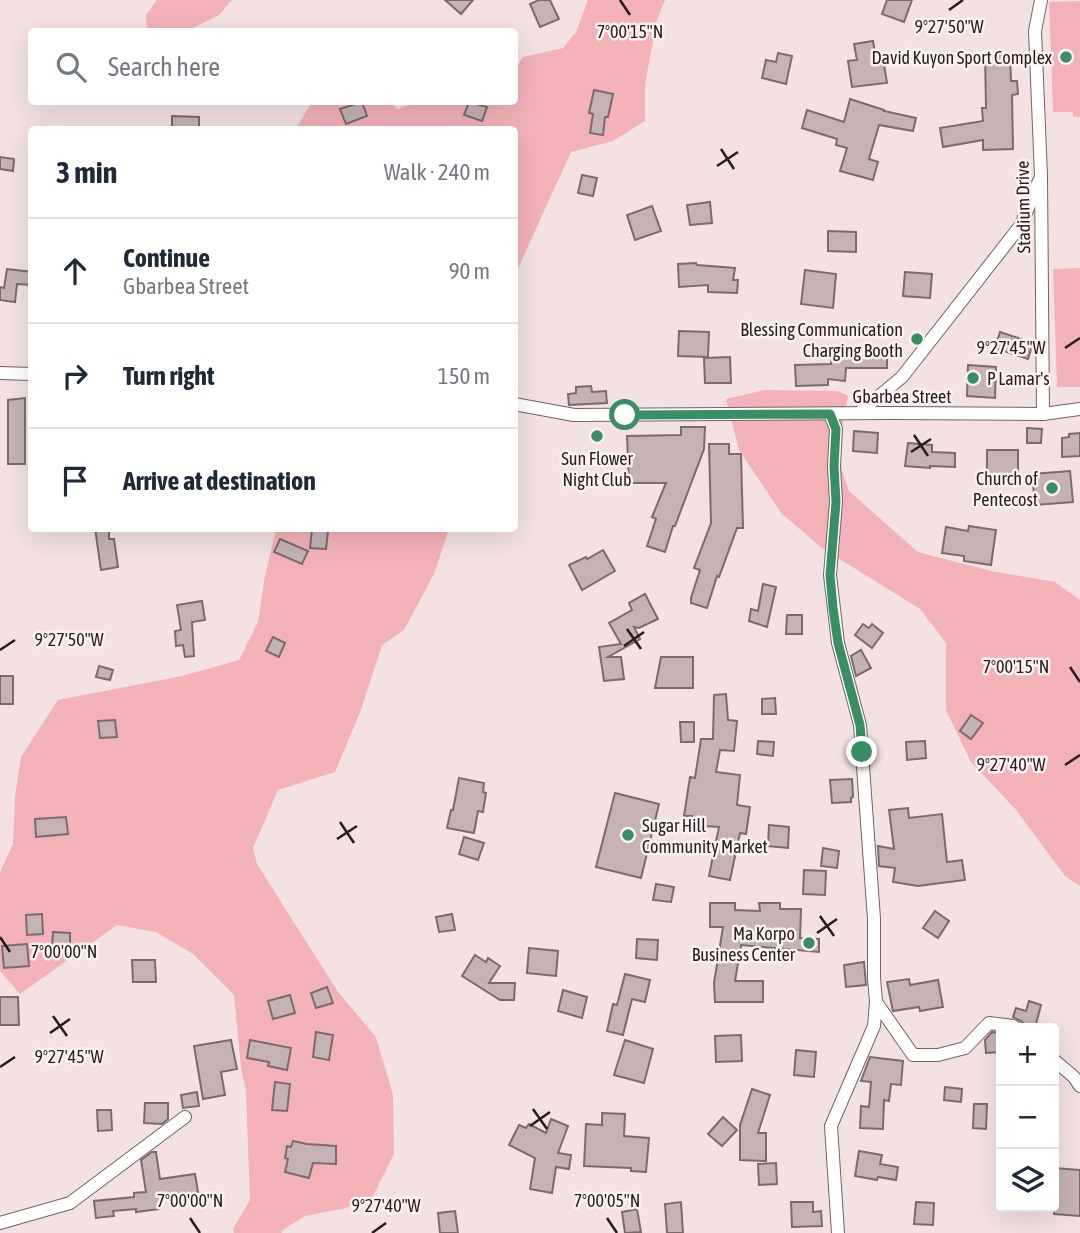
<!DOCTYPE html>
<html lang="en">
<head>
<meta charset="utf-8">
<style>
  :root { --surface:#fff; --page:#f6f6f7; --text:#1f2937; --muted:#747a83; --line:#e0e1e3 }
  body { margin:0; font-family:"Asap Condensed",sans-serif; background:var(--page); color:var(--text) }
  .controls { position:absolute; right:21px; bottom:21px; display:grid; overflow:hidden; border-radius:7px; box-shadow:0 7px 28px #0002 }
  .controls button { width:63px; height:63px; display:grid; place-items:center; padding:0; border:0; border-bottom:2px solid var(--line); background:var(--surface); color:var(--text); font:35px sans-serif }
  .stop { position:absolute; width:21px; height:21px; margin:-16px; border:5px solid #398f63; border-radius:50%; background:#fff }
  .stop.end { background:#398f63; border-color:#fff; box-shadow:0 2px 7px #0008 }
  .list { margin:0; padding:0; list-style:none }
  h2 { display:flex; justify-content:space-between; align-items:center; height:91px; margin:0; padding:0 28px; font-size:30px }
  h2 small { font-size:23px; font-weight:400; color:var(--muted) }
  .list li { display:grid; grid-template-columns:46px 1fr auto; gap:21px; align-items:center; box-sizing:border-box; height:105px; padding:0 28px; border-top:2px solid var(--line) }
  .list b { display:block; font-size:26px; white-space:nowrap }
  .list p { margin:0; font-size:23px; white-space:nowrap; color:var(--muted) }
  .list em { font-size:23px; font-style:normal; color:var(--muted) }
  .icon { flex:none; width:38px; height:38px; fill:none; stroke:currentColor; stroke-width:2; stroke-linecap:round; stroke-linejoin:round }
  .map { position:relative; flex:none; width:1080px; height:1233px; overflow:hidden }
  .search { position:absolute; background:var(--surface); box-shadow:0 7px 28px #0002; left:28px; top:28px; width:490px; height:77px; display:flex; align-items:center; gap:18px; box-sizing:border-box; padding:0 24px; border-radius:7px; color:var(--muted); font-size:26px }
  .panel { position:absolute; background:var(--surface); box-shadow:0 7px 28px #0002; left:28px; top:126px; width:490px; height:406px; border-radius:7px }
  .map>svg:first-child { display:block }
  .green { fill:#f3b2b8 }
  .building { fill:#c5b3b4; stroke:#7b6b6c; stroke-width:2 }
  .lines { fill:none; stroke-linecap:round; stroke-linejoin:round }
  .street-casing { stroke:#726364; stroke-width:14 }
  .street { stroke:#fff; stroke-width:12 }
  .route { stroke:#398f63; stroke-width:9 }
  .ticks { fill:none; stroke:#241e1e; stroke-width:2.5 }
  .poi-dot { fill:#398f63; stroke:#fff0f1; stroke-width:2.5 }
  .labels { text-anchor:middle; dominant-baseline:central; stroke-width:5; stroke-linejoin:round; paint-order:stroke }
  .poi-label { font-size:18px; fill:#241e1e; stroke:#fff0f1; text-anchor:end }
  .street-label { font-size:18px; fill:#241e1e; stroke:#fff0f1 }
  .ticks-label { font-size:18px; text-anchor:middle; fill:#241e1e; stroke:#fff0f1; stroke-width:5; stroke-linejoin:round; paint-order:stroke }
</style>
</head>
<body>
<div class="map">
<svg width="1080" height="1233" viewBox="0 0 1080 1233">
  <rect width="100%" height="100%" fill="#f4e2e3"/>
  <g class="green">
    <polygon points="157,0 232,0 219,15 187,31 147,31 146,15"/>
    <polygon points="588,0 665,0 657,20 645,84 645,121 613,141 571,152 515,275 514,130 295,130 312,102 389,102 398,109 417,102 514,102 515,69 523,57 563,48 576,32"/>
    <polygon points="1080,1 1080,117 1073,117 1073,112 1053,112 1049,2"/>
    <polygon points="1080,268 1080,387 1057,387 1053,269"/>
    <polygon points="764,390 838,391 848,396 842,428 835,451 849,491 918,552 991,571 1055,582 1080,600 1080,886 1065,876 1016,810 971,762 946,710 946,643 920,609 822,548 782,514 739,450 726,399"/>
    <polygon points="276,529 449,529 434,574 404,630 382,645 361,710 335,772 278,790 253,848 257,864 338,992 376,1037 393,1095 394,1154 373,1196 346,1208 305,1216 281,1231 282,1233 234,1233 233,1229 250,1200 246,1091 241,1068 234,995 193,954 156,932 117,925 20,994 0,971 0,872 13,844 15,797 21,757 58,700 182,676 239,660 258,622 265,575"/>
  </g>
  <g class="building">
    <polygon points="445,0 473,0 461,14"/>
    <polygon points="539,0 550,0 559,19 540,27 530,4"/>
    <polygon points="887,0 912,0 904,22 882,14"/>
    <polygon points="873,41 876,59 883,58 887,83 852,87 848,61 857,60 854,44"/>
    <polygon points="778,53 792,56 786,84 762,78 766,60 776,62"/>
    <polygon points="1010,54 1011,81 1017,81 1018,94 1012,95 1013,149 983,150 983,140 943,147 940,128 983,121 982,108 986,108 985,55"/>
    <polygon points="594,90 613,94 608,117 605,117 603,135 590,133 593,114 589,113"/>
    <polygon points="850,99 884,110 884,111 916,118 913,131 879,125 869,159 878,162 873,180 840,171 847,148 836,145 837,139 802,128 807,110 844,122"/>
    <polygon points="362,102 367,116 346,124 340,109"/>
    <polygon points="469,102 487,107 482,121 464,115"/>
    <polygon points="172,116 199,117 199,130 172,130"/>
    <polygon points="0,157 14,159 13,171 0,169"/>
    <polygon points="582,175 597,178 593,196 578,193"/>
    <polygon points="710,202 712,223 690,225 687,205"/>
    <polygon points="652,206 661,231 635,240 627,215"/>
    <polygon points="828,231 856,232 856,252 828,251"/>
    <polygon points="696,263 697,265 735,268 733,280 738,280 737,293 708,292 708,285 679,287 678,264"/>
    <polygon points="7,269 32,272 32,285 17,284 15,302 0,300 0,287 4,288"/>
    <polygon points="805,270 836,274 833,308 801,304"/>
    <polygon points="905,272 932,274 930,298 903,296"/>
    <polygon points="679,331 709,332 708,357 678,356"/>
    <polygon points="1000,332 1033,343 1028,359 995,348"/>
    <polygon points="833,347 848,349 847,356 887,356 887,368 846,368 845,381 828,379 828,385 796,386 795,365 831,364"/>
    <polygon points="730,357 731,383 705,383 704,358"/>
    <polygon points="968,365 996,367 995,398 967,396"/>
    <polygon points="591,386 592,392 606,391 607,403 569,405 568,394 576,393 576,387"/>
    <polygon points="25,398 25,464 8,464 8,400"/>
    <polygon points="681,427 705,427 704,449 675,526 673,526 665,552 647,546 656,519 652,517 666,483 629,483 627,436 681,435"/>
    <polygon points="1027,428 1042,429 1041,443 1027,443"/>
    <polygon points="854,431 878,433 877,453 853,451"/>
    <polygon points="1080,433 1080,456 1062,457 1062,438 1069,437 1069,434"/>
    <polygon points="908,443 932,445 932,452 955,453 955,467 930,466 930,468 905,466"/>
    <polygon points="709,444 729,444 729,454 741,454 743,528 737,528 719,577 717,576 707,608 691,603 691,598 700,570 694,568 711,523"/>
    <rect x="987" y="450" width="31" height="31"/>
    <polygon points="1070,471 1073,502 1035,505 1032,474"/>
    <polygon points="969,526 996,530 991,565 964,561 964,556 942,553 946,527 968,531"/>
    <polygon points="95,528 109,528 109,539 114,539 118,567 101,570"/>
    <polygon points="312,529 328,531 326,549 310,548"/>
    <polygon points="280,539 308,551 302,564 274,552"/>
    <polygon points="603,550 615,571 582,590 569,565 586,557 587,559"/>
    <polygon points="763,584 776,587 767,627 749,621 751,609 758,611"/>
    <polygon points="645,594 658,619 639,628 634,627 640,639 608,657 621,657 624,679 604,681 599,647 621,644 609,623 632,610 629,603"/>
    <polygon points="202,601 205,620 192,622 194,656 185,657 183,645 176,646 175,631 181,630 177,605"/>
    <polygon points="787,615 802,615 802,634 786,634"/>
    <polygon points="863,624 869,628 872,624 883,633 872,648 855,635"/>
    <polygon points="273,637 285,643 279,657 266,651"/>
    <polygon points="861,650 871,668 856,676 851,656"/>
    <polygon points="661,657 693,657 693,688 655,688"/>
    <polygon points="99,666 113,670 110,680 96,677"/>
    <rect x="0" y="676" width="13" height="28"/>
    <polygon points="726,694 728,720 737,721 734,751 720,750 716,772 740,775 737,805 750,807 746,834 740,833 730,880 709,876 719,827 691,825 692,816 684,816 690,777 695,778 701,739 713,739 714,695"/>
    <polygon points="775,698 776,714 762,714 762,699"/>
    <polygon points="971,715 983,723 971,739 960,731"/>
    <polygon points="115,720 117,737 100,738 98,721"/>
    <polygon points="680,722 694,722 694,742 681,742"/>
    <polygon points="758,741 774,742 773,756 757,754"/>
    <polygon points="925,741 926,758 907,760 906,742"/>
    <polygon points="459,778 484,783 483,792 486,793 483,812 478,811 474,833 447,828 451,810 453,810"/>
    <polygon points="852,779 853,797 851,798 851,802 832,803 830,780"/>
    <polygon points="615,793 659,804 641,878 596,867"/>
    <polygon points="908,808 909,818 942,814 947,862 962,860 965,880 918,886 893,882 895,868 879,866 878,846 894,849 889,810"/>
    <polygon points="66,817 68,834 36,837 35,819"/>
    <polygon points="769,825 789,827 788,848 768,846"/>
    <polygon points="464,837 484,843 478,860 459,854"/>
    <polygon points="823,848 839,851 837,868 821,866"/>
    <polygon points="804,870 826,871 825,895 803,894"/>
    <polygon points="656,884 674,887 671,902 653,900"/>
    <polygon points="710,903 735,903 735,910 760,911 759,903 780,903 780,909 801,909 800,938 819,939 819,952 741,945 735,981 763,981 763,1002 715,1002 714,983 723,927 710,927"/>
    <polygon points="935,911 949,921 938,938 923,928"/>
    <polygon points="42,914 43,934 27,935 26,915"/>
    <polygon points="452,914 455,930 439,932 436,917"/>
    <polygon points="53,932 70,933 70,949 52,949"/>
    <polygon points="637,939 658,940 657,960 636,958"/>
    <polygon points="27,944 29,966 4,968 2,946"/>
    <polygon points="529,948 558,951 556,976 527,973"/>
    <polygon points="475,955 486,962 488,958 500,966 489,983 515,983 514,1000 500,1000 462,976"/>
    <polygon points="132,960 155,960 156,982 133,982"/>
    <polygon points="864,962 866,985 846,987 844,965"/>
    <polygon points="625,974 650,980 645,1002 632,999 623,1035 607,1031 613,1004 617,1005"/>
    <polygon points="909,979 910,985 938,980 943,1007 920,1011 919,1007 893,1011 887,982"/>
    <polygon points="327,987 333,1003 316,1008 311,993"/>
    <polygon points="563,990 587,997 582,1018 558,1011"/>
    <polygon points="290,995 295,1013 273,1019 268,1001"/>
    <polygon points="0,997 18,997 19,1025 0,1025"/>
    <polygon points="1029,1001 1041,1005 1035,1028 1024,1024 1021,1021 1013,1017 1016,1008 1026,1011"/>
    <polygon points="316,1032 333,1035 329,1060 313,1057"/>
    <polygon points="992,1032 1001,1033 1001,1052 986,1053 985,1040"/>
    <polygon points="741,1035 742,1061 716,1062 715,1036"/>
    <polygon points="231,1040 237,1069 221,1072 225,1095 203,1099 194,1046"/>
    <polygon points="250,1040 291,1048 287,1070 268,1066 269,1062 247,1058"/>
    <polygon points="625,1040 653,1049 644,1083 614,1075"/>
    <polygon points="796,1050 816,1052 814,1077 794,1075"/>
    <polygon points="870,1057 903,1061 901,1085 891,1084 889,1101 884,1100 883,1129 860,1128 861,1106 869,1107 871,1082 861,1081"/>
    <polygon points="275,1082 290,1084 287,1111 272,1110"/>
    <polygon points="945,1087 962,1089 961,1102 944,1100"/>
    <polygon points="752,1089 770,1095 758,1133 766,1133 766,1161 740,1160 740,1125"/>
    <polygon points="197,1092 199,1106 183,1108 181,1095"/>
    <polygon points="145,1103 168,1103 168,1119 162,1124 144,1123"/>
    <polygon points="974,1104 987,1104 986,1129 973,1128"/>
    <polygon points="97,1110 111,1110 112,1130 98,1131"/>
    <polygon points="602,1113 625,1114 624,1136 649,1138 646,1172 631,1171 631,1168 584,1166 586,1124 602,1125"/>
    <polygon points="723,1117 737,1130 722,1146 708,1134"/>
    <polygon points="551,1119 568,1126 558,1153 571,1155 569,1169 556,1167 552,1193 530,1189 535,1158 509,1145 519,1125 526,1128 529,1124 546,1133"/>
    <polygon points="293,1141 307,1144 336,1146 336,1164 313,1163 309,1178 285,1172 288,1159 285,1158 287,1146 291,1147"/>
    <polygon points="859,1151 882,1155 880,1164 898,1167 896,1180 878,1177 877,1180 855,1176"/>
    <polygon points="152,1152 156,1152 160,1179 195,1174 198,1192 159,1198 160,1209 136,1212 136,1209 113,1211 114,1216 96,1218 94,1201 134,1197 134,1193 146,1192 141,1160"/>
    <polygon points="776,1163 777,1184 759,1185 758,1164"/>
    <polygon points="1054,1168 1080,1170 1080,1216 1054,1214"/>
    <polygon points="681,1202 683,1233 667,1233 665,1204"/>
    <polygon points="791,1202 813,1202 813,1212 821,1211 822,1226 792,1227"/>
    <polygon points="916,1202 934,1203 933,1225 914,1224"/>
    <polygon points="637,1209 641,1232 625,1233 622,1212"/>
    <polygon points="455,1211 458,1233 440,1233 438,1213"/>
  </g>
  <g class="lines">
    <g class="street-casing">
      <g id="street">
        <polyline points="1041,0 1035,31 1041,176 1043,414"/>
        <polyline points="0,373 32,374"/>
        <polyline points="514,404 574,415 890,413 1043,414 1080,409"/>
        <polyline points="859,413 902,377 1021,225 1039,181"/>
        <polyline points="830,414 836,429 834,466 836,502 830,575 838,643 860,725 874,919 874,978 876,1002 874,1026 831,1126 838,1233"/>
        <polyline points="876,1002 913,1055 938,1055 965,1048 989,1023 1013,1026 1016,1028"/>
        <polyline points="1054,1060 1074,1077 1080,1086"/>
        <polyline points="0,1223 70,1203 185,1117"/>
      </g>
    </g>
    <use href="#street" class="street"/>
  </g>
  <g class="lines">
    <polyline class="route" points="625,415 830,414 836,429 834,466 836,502 830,575 833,608 838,643 860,725 862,752"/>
  </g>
  <path class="ticks" d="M 620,0 L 630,15M 949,10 L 963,0M 721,149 L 734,169M 717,166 L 738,152M 1065,348 L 1080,338M 914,435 L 928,456M 911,452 L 931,439M 627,629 L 641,649M 624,646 L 644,632M 0,650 L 15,640M 1070,667 L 1080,682M 1065,765 L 1080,755M 340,822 L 354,843M 337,839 L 357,826M 820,916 L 834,936M 817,933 L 837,919M 0,937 L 10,952M 53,1016 L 67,1036M 50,1033 L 70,1019M 0,1067 L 15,1057M 533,1109 L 547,1129M 530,1126 L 550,1112M 190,1218 L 200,1233M 607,1218 L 617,1233M 372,1233 L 386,1223"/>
  <g class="poi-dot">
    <circle cx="1066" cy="57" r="7"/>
    <circle cx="917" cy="339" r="7"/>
    <circle cx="973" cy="378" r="7"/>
    <circle cx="597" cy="436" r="7"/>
    <circle cx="1052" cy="488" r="7"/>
    <circle cx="628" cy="835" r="7"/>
    <circle cx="809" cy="943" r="7"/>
  </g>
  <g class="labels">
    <g class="poi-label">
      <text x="1052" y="57">David Kuyon Sport Complex</text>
      <text x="903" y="329">Blessing Communication<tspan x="903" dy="21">Charging Booth</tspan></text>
      <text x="987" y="378" text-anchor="start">P Lamar's</text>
      <text x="597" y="458" text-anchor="middle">Sun Flower<tspan x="597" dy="21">Night Club</tspan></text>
      <text x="1038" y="478">Church of<tspan x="1038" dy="21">Pentecost</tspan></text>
      <text x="642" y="825" text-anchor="start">Sugar Hill<tspan x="642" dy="21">Community Market</tspan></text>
      <text x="795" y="933">Ma Korpo<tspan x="795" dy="21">Business Center</tspan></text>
    </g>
    <g class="street-label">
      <text transform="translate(1023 207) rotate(-91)">Stadium Drive</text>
      <text x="902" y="396">Gbarbea Street</text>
    </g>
  </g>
  <g class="ticks-label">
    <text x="949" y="33">9°27'50"W</text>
    <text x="630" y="38">7°00'15"N</text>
    <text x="1011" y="354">9°27'45"W</text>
    <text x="69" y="646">9°27'50"W</text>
    <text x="1016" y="673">7°00'15"N</text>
    <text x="1011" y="771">9°27'40"W</text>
    <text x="64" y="958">7°00'00"N</text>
    <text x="69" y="1063">9°27'45"W</text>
    <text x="190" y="1207">7°00'00"N</text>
    <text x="607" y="1207">7°00'05"N</text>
    <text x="386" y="1212">9°27'40"W</text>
  </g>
</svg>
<div class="controls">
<button>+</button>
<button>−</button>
<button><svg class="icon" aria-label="layers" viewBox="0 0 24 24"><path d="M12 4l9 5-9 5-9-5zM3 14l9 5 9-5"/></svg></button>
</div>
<div class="stop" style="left:625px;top:415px"></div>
<div class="stop end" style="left:862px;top:752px"></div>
<div class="search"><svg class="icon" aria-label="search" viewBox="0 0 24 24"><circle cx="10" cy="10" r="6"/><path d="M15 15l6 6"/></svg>Search here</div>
<section class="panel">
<h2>3 min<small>Walk · 240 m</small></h2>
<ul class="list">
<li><svg class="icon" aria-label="ahead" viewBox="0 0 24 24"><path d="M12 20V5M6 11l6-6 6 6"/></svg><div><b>Continue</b><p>Gbarbea Street</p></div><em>90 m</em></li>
<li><svg class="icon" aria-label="right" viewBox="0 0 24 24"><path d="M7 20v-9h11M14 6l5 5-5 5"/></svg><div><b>Turn right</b></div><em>150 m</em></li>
<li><svg class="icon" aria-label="arrive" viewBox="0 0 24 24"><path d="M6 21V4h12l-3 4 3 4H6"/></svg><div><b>Arrive at destination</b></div></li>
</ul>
</section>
</div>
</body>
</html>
